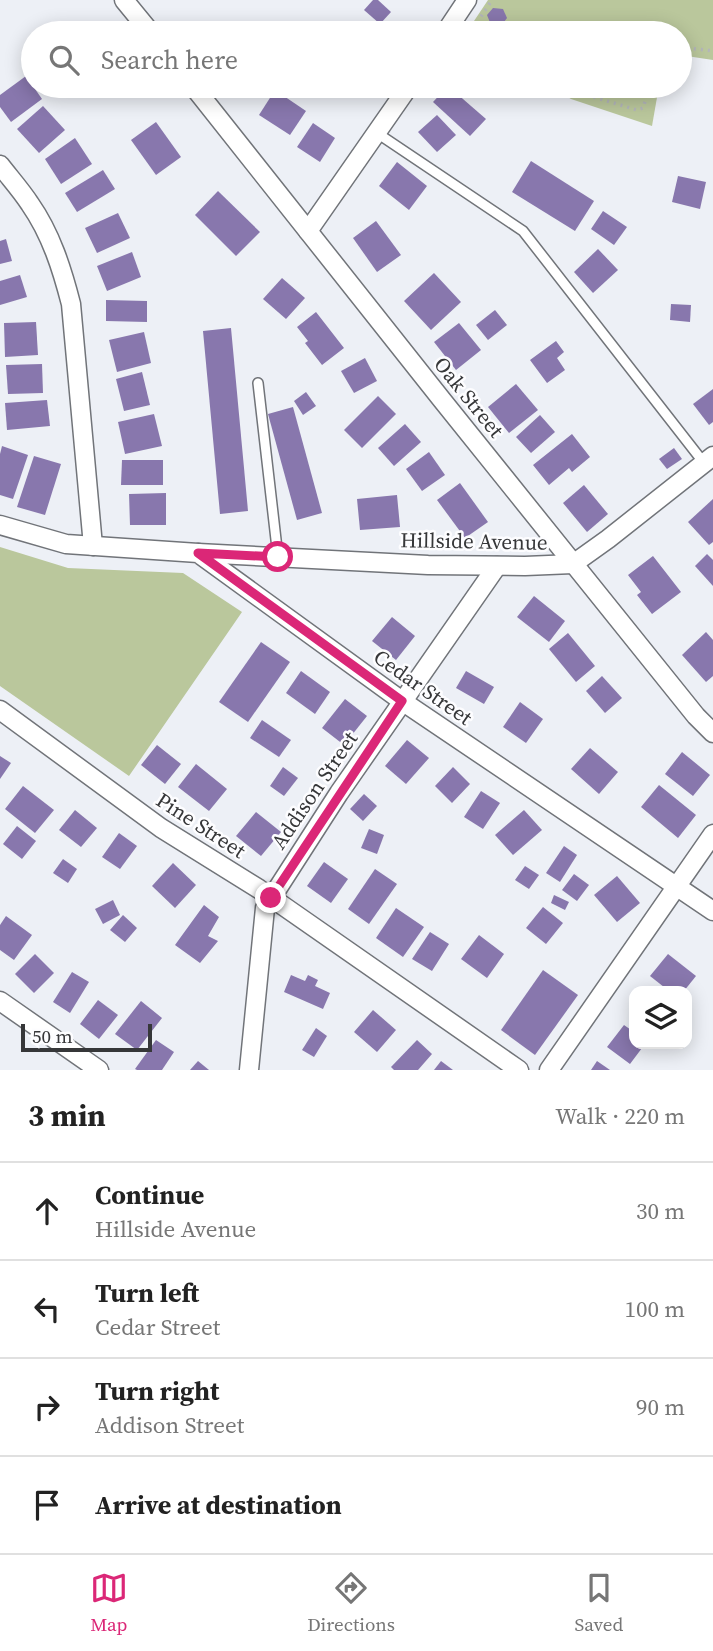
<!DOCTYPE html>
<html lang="en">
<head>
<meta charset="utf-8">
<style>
  :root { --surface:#fff; --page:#f2f2f2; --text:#222; --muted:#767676; --line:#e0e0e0; --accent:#db2777 }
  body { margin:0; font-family:"Source Serif 4",serif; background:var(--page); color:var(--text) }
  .controls { position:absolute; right:21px; bottom:21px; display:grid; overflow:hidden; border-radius:14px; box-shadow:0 4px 18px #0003 }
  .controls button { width:63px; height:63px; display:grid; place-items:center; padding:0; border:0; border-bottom:2px solid var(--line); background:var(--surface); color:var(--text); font:35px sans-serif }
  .scale { position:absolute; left:21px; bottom:18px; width:131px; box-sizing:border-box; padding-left:7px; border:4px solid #363739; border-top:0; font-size:19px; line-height:24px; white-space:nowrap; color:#363739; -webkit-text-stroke:5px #fdfdff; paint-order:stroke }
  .stop { position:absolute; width:21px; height:21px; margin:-16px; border:5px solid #db2777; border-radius:50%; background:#fff }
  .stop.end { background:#db2777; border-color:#fff; box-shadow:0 2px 7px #0008 }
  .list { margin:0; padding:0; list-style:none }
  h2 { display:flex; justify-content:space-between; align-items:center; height:91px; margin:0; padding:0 28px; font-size:30px }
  h2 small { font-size:23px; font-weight:400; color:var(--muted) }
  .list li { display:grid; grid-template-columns:46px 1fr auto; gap:21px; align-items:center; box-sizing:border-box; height:98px; padding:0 28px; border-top:2px solid var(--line) }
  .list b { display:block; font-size:26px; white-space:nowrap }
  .list p { margin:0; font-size:23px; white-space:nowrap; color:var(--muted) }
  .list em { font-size:23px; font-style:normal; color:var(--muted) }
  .icon { flex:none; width:38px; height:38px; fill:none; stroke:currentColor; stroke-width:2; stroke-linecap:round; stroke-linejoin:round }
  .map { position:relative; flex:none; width:713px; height:1070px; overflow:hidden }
  .search { position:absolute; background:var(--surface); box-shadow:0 4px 18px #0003; left:21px; right:21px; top:21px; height:77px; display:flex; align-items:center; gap:18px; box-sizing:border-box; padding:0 24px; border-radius:38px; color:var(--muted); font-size:26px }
  .sheet { height:483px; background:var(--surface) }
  nav { display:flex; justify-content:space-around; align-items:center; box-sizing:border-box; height:98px; border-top:2px solid var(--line); background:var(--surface); font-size:19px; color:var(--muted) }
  nav a { display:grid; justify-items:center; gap:4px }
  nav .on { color:var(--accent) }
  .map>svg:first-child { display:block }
  .green { fill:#bac79c }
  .building { fill:#8877ad }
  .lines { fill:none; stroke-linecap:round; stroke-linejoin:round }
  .service-casing { stroke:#717479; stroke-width:12 }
  .minor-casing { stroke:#717479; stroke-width:21 }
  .path { stroke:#b3b5ba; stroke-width:3.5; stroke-dasharray:2 5; stroke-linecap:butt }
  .service { stroke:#fff; stroke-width:9 }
  .minor { stroke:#fff; stroke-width:18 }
  .route { stroke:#db2777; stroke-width:9 }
  .labels { text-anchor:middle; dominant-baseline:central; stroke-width:5; stroke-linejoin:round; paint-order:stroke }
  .street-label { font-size:21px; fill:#363739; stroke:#fdfdff }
</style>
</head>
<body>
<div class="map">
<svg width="713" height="1070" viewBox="0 0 713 1070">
  <rect width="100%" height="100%" fill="#edf0f6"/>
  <g class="green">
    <polygon points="488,0 713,0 713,60 680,55 680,33 466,33"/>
    <polygon points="550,86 659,86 652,126 571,99"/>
    <polygon points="0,547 68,568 183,573 242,612 129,776 0,686"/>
  </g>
  <g class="building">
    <polygon points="373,0 378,0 391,12 380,24 364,10"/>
    <polygon points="493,8 503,9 507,18 501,26 491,25 487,15"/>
    <polygon points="26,76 42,99 11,122 0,107 0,95"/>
    <polygon points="448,86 486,119 470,136 433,102"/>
    <polygon points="275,90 306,111 290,135 259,115"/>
    <polygon points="43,106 65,130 39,153 17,129"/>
    <polygon points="437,115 456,135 437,152 418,132"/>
    <polygon points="156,122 181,157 156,175 131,140"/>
    <polygon points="313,123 335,138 320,162 297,147"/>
    <polygon points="75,138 92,164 61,184 45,159"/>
    <polygon points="531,161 594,201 575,231 512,192"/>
    <polygon points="397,162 427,186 409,210 379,186"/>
    <polygon points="103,170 115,189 77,212 65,193"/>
    <polygon points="678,176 706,182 700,209 672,202"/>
    <polygon points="218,191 260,232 236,256 195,215"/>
    <polygon points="603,211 627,227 614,245 591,229"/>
    <polygon points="118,213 130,238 97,253 85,228"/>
    <polygon points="376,221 401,255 377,272 353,238"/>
    <polygon points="6,239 12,261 0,264 0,241"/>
    <polygon points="598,249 618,270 593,293 574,272"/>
    <polygon points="132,252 141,277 107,291 97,266"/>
    <polygon points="434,273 461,302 431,330 404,301"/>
    <polygon points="20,275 27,297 0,305 0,281"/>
    <polygon points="282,278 305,298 286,319 263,299"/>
    <polygon points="106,300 147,301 147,322 106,321"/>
    <polygon points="671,304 691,305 690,322 670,320"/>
    <polygon points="495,310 507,325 488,340 476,325"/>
    <polygon points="316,312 344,348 322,365 305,343 308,341 297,327"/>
    <polygon points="36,322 38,355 5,357 4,323"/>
    <polygon points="459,323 481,350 456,370 434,342"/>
    <polygon points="231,328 248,511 220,514 203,331"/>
    <polygon points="144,332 151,363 117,372 109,340"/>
    <polygon points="556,341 564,352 557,358 565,370 547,383 530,360"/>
    <polygon points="365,358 377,381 354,393 341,371"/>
    <polygon points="42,364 43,393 8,394 6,365"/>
    <polygon points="142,372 150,405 124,411 116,379"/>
    <polygon points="516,384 538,410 509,433 488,407"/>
    <polygon points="713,389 713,422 709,425 693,404"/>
    <polygon points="306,392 316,406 303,415 294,401"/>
    <polygon points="378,396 396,414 362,448 344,430"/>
    <polygon points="47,400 50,426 7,430 5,403"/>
    <polygon points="293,407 322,513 297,520 268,414"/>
    <polygon points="154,414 162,446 125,454 118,422"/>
    <polygon points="540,415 555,432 531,453 516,437"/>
    <polygon points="405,424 421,442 394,466 378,448"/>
    <polygon points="572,434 590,457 572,472 569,468 549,485 533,465"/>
    <polygon points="2,446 28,455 13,499 0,495 0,454"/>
    <polygon points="674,448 682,459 667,469 659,459"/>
    <polygon points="429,452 445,475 422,491 406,469"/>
    <polygon points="34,456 61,464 45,515 17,507"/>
    <polygon points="122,460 163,460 163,485 121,485"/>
    <polygon points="460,483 488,522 465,538 437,500"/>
    <polygon points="584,485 608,514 587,532 563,503"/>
    <polygon points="166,493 166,525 130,525 129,494"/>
    <polygon points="397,495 400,527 360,530 357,499"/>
    <polygon points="713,499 713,542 709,545 688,522"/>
    <polygon points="707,554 713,560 713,586 695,566"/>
    <polygon points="653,556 681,592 652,614 637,595 641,592 628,575"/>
    <polygon points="534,596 565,621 549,642 517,617"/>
    <polygon points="392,617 415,636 396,660 372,641"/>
    <polygon points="706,632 713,640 713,676 706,682 682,655"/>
    <polygon points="568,633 595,666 576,682 549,649"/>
    <polygon points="261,642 290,662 248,722 219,702"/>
    <polygon points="301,671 330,692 315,714 286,693"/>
    <polygon points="466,671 494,687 484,704 456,688"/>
    <polygon points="602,676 622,698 605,713 586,691"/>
    <polygon points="345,699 367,716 344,745 322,728"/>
    <polygon points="520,702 543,719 526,743 503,727"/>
    <polygon points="262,720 291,740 279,757 250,738"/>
    <polygon points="407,740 429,758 406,784 385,766"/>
    <polygon points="157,745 181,764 165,784 141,765"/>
    <polygon points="590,748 618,772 599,794 571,769"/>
    <polygon points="682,752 710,775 693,796 665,774"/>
    <polygon points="0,756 11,763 0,779"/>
    <polygon points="196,764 227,789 209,811 178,787"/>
    <polygon points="283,767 298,778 284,796 270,786"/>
    <polygon points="453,767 470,784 452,803 435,786"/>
    <polygon points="659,785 696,815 678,838 641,807"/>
    <polygon points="23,786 54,810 35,833 5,809"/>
    <polygon points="481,791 500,803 483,829 464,817"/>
    <polygon points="364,794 377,806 363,821 350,809"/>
    <polygon points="75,810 97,828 81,847 59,830"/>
    <polygon points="524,810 542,830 513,855 495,835"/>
    <polygon points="256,812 281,832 261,856 236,836"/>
    <polygon points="17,826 36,841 22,859 3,844"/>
    <polygon points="369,829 384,835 377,854 361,848"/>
    <polygon points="119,833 137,846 120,869 102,857"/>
    <polygon points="564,846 577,855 560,882 546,873"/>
    <polygon points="63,859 77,869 68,883 53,873"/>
    <polygon points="324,862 348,879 331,903 307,886"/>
    <polygon points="173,863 196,885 175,908 152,886"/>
    <polygon points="525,866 539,875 529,889 515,880"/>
    <polygon points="375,869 397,884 369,924 348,909"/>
    <polygon points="574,874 589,885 577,901 562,890"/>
    <polygon points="617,876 640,903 617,922 594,895"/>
    <polygon points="554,895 569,902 565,910 551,903"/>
    <polygon points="113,900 120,915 103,924 95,909"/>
    <polygon points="204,905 219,917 208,936 218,941 200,963 175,945"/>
    <polygon points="543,907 563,923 546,944 526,928"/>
    <polygon points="396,908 424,927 403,957 376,938"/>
    <polygon points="123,915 137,928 125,942 110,930"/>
    <polygon points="6,916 32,935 14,960 0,950 0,925"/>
    <polygon points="430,932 449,944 432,971 412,959"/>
    <polygon points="479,935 504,954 487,978 461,959"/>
    <polygon points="35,954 54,973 34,993 15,974"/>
    <polygon points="668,954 696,976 684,991 669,991 650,976"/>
    <polygon points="543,970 578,995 535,1055 501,1030"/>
    <polygon points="72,972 89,982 70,1013 53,1002"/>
    <polygon points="291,975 305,981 308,975 318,980 315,986 330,993 323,1009 284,992"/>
    <polygon points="98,1000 118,1015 99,1039 80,1024"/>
    <polygon points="141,1001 162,1018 137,1050 115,1034"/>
    <polygon points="373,1010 396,1030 377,1052 354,1032"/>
    <polygon points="624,1025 634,1032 634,1044 645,1044 630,1064 607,1047"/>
    <polygon points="316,1028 327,1036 314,1057 302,1050"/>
    <polygon points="156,1040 174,1052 162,1070 137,1070 135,1069"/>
    <polygon points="417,1040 432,1054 418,1070 394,1070 391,1067"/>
    <polygon points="198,1061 209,1070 190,1070"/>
    <polygon points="441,1061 453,1070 434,1070"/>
    <polygon points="597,1061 610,1070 591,1070"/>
  </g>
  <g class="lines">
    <g class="service-casing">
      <g id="service">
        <polyline points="377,133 523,231 704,463"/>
        <polyline points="258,383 278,557"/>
      </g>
    </g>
    <g class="minor-casing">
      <g id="minor">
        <polyline points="124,0 151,33"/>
        <polyline points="445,33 467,0"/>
        <polyline points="193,86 442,400 696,716 713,733"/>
        <path d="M 0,165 C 10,178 21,190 30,204 C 51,234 62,269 71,304 L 93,546"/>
        <polyline points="308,231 409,86"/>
        <polyline points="0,525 66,544 198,553 402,701 713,911"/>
        <polyline points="198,553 428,565 525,566 573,564 608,539 713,456"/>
        <polyline points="0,710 161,828 259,889 519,1070"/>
        <polyline points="0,1001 99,1070"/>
        <polyline points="249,1070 265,908 339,793 497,566"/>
        <polyline points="549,1070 713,834"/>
      </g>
    </g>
    <g class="path">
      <polyline points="468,26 486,33"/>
      <polyline points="481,30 480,18 492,0"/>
      <polyline points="680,47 713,51"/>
      <polyline points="568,86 587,95 637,110 643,108 650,86"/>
    </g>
    <use href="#service" class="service"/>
    <use href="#minor" class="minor"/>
  </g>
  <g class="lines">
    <polyline class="route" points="271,898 402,701 198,553 278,557"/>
  </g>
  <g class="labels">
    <g class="street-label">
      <text transform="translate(469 397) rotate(51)">Oak Street</text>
      <text transform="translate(474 541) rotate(1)">Hillside Avenue</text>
      <text transform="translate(423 687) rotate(35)">Cedar Street</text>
      <text transform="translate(314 790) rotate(-56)">Addison Street</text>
      <text transform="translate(201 825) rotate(33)">Pine Street</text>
    </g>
  </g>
</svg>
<div class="controls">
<button><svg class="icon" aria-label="layers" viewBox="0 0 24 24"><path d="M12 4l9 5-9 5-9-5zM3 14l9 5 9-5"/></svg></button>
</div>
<div class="scale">50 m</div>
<div class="stop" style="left:278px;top:557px"></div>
<div class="stop end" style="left:271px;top:898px"></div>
<div class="search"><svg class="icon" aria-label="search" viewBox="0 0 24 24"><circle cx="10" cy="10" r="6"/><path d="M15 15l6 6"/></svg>Search here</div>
</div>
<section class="sheet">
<h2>3 min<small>Walk · 220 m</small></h2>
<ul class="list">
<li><svg class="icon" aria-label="ahead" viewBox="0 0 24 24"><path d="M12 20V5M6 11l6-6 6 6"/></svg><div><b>Continue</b><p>Hillside Avenue</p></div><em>30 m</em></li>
<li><svg class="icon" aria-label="left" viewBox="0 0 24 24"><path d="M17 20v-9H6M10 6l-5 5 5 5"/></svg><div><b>Turn left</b><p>Cedar Street</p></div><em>100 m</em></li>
<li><svg class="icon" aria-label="right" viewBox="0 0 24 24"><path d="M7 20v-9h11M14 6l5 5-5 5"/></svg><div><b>Turn right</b><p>Addison Street</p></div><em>90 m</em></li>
<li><svg class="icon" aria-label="arrive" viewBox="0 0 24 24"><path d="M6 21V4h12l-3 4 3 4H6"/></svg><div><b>Arrive at destination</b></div></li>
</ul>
</section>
<nav>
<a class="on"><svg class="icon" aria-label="map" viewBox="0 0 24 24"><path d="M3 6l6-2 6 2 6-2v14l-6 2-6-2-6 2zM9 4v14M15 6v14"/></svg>Map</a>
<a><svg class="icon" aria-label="directions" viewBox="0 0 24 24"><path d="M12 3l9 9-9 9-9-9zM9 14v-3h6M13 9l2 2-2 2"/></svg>Directions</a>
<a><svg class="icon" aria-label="saved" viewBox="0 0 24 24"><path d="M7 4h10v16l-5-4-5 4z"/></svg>Saved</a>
</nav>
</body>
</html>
